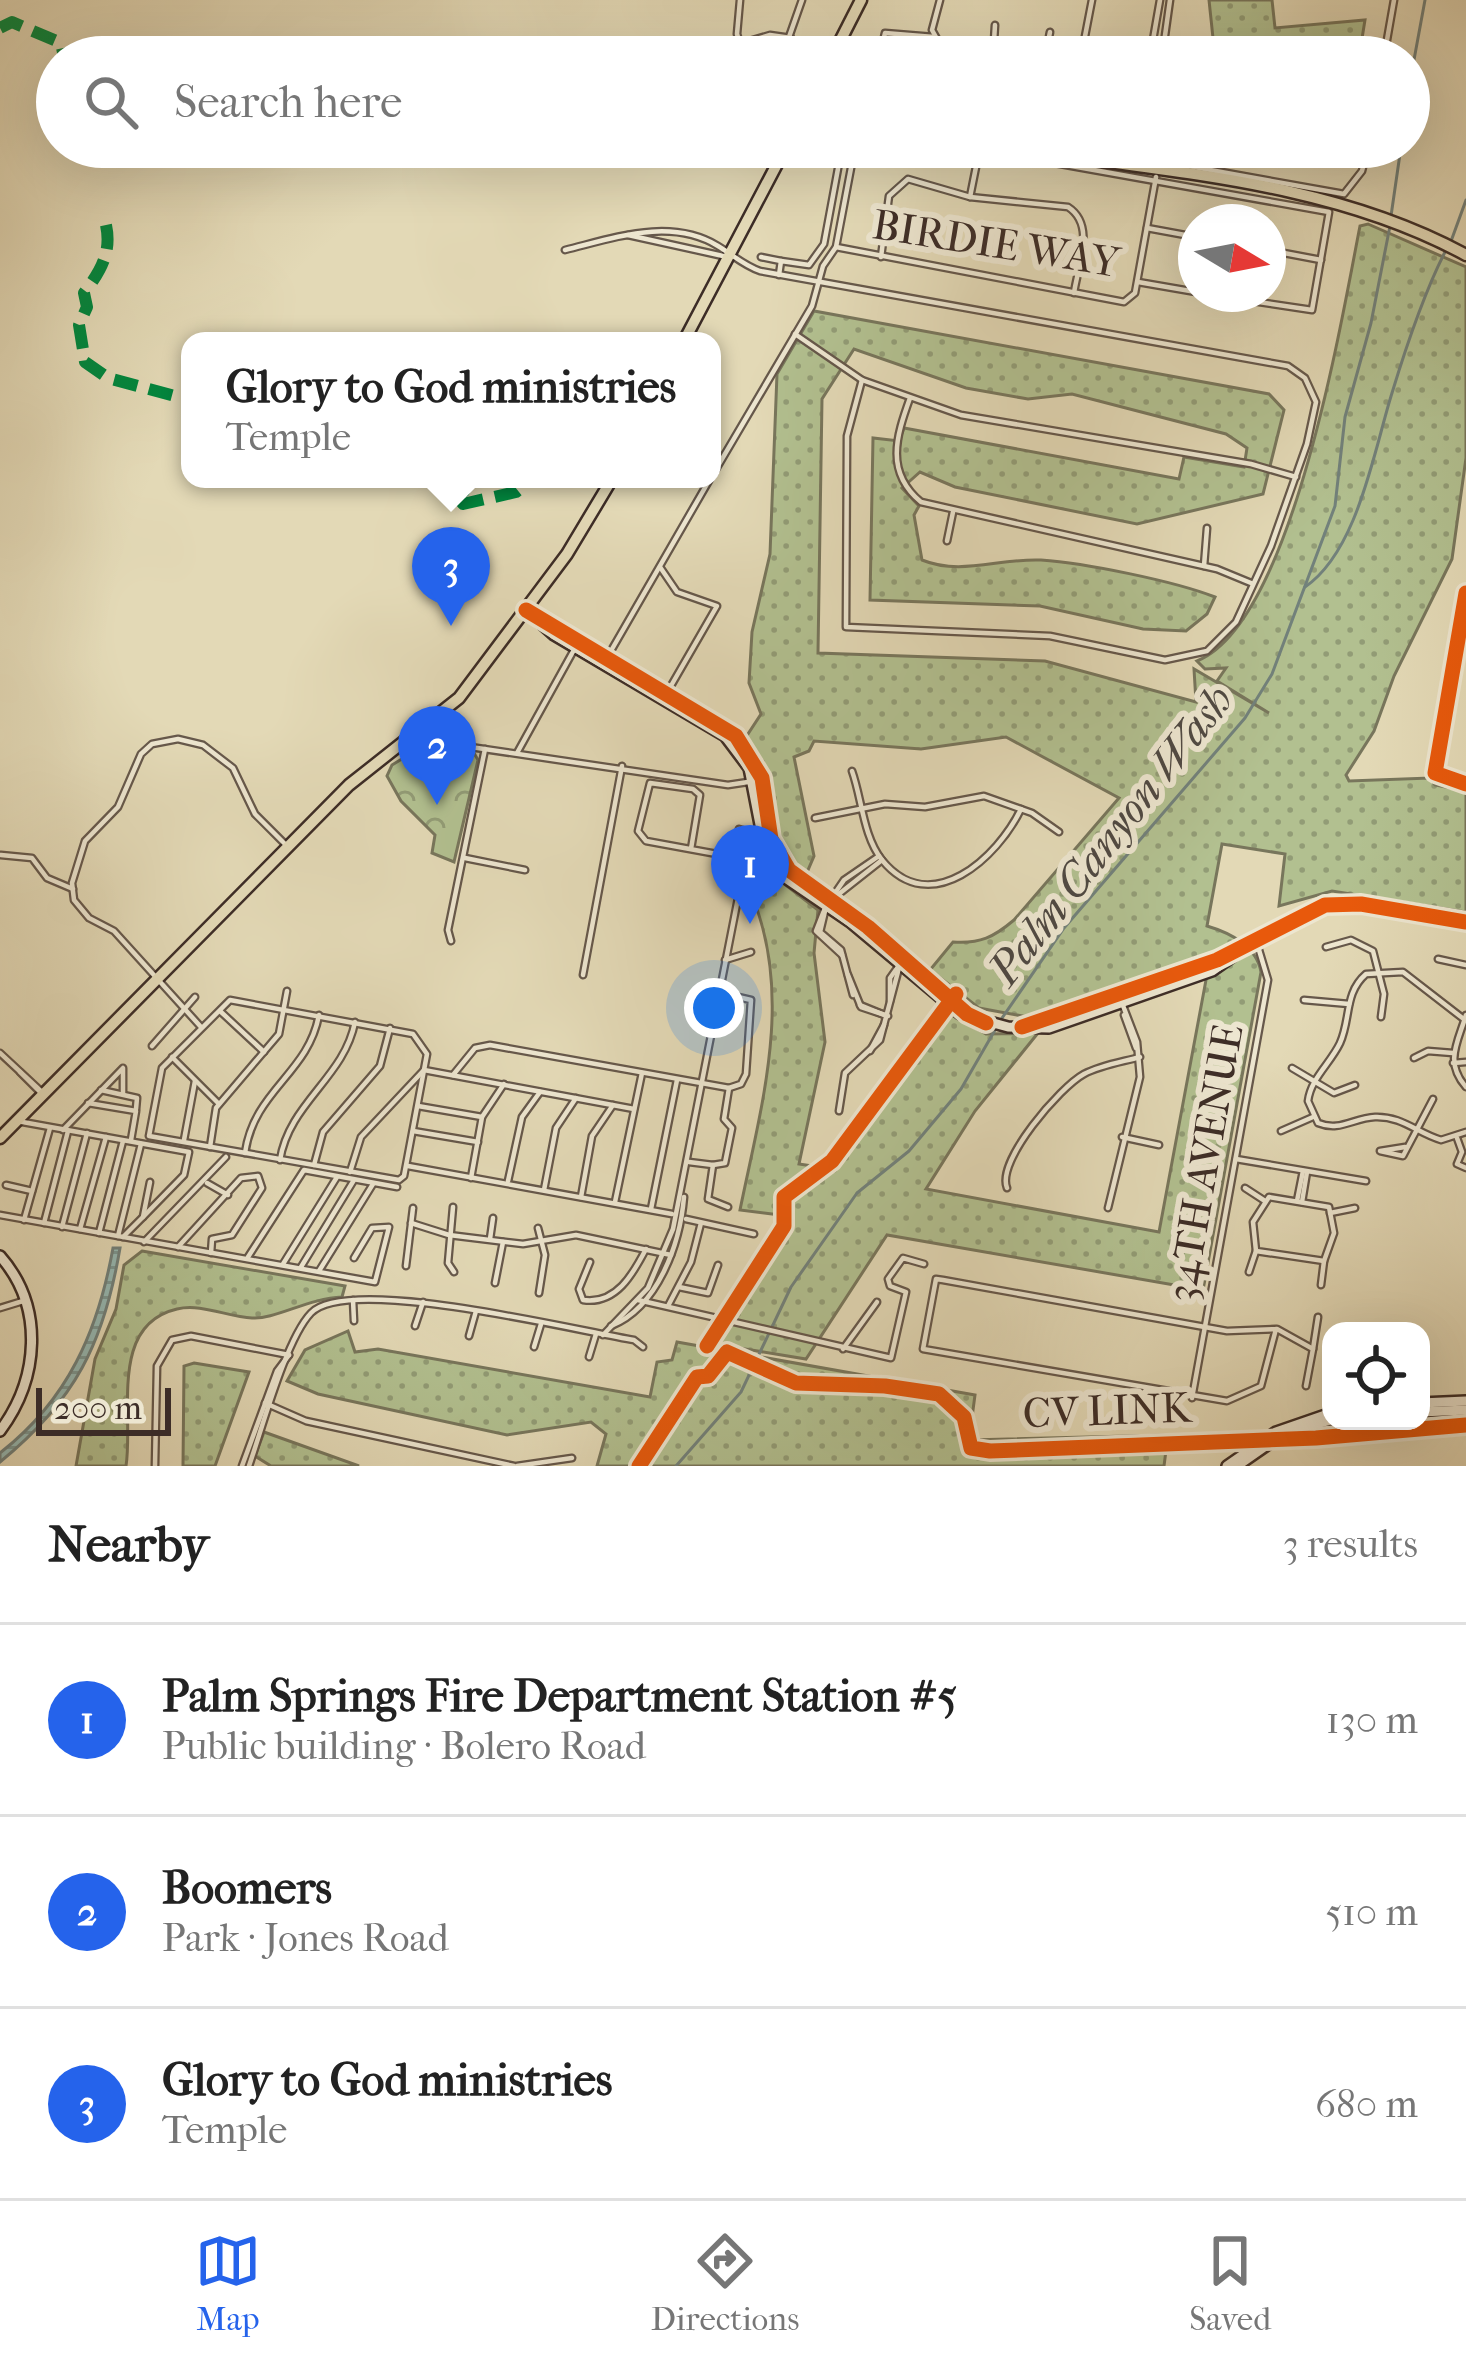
<!DOCTYPE html>
<html lang="en">
<head>
<meta charset="utf-8">
<style>
  :root { --surface:#fff; --page:#f2f2f2; --text:#222; --muted:#767676; --line:#e0e0e0; --accent:#2563eb }
  body { margin:0; font-family:"IM FELL French Canon",serif; background:var(--page); color:var(--text) }
  .controls { position:absolute; right:36px; bottom:36px; display:grid; overflow:hidden; border-radius:24px; box-shadow:0 12px 48px #0002 }
  .controls button { width:108px; height:108px; display:grid; place-items:center; padding:0; border:0; border-bottom:3px solid var(--line); background:var(--surface); color:var(--text); font:60px sans-serif }
  .compass { position:absolute; left:1178px; top:204px; width:108px; height:108px; border-radius:50%; background:var(--surface); box-shadow:0 12px 48px #0002; rotate:100deg }
  .scale { position:absolute; left:36px; bottom:30px; width:135px; box-sizing:border-box; padding-left:12px; border:6px solid #3d2d27; border-top:0; font-size:33px; line-height:42px; white-space:nowrap; color:#3d2d27; -webkit-text-stroke:9px #ede6d0; paint-order:stroke }
  .you { position:absolute; left:714px; top:1008px; width:42px; height:42px; margin:-30px; border:9px solid #fff; border-radius:50%; background:#1a73e8; box-shadow:0 0 0 18px #1a73e833 }
  .badge { display:grid; place-items:center; width:78px; height:78px; border-radius:50%; background:var(--accent); color:#fff; font-size:39px; font-weight:700 }
  .pin { position:absolute; translate:-50% -99px; filter:drop-shadow(0 3px 6px #0008) }
  .pin::after { content:''; position:absolute; top:63px; width:42px; height:36px; background:inherit; clip-path:polygon(0 0,100% 0,50% 100%) }
  .popup { position:absolute; left:181px; top:332px; width:540px; height:156px; box-sizing:border-box; display:grid; place-content:center; border-radius:24px; background:var(--surface); filter:drop-shadow(0 3px 9px #0005); font-size:39px; white-space:nowrap; color:var(--muted) }
  .popup b { font-size:45px; color:var(--text) }
  .popup::after { content:''; position:absolute; left:50%; top:100%; margin-left:-24px; border:24px solid transparent; border-top-color:var(--surface) }
  .list { margin:0; padding:0; list-style:none }
  h2 { display:flex; justify-content:space-between; align-items:center; height:156px; margin:0; padding:0 48px; font-size:51px }
  h2 small { font-size:39px; font-weight:400; color:var(--muted) }
  .list li { display:grid; grid-template-columns:78px 1fr auto; gap:36px; align-items:center; box-sizing:border-box; height:192px; padding:0 48px; border-top:3px solid var(--line) }
  .list b { display:block; font-size:45px; white-space:nowrap }
  .list p { margin:0; font-size:39px; white-space:nowrap; color:var(--muted) }
  .list em { font-size:39px; font-style:normal; color:var(--muted) }
  .icon { flex:none; width:66px; height:66px; fill:none; stroke:currentColor; stroke-width:2; stroke-linecap:round; stroke-linejoin:round }
  .map { position:relative; flex:none; width:1466px; height:1466px; overflow:hidden }
  .search { position:absolute; background:var(--surface); box-shadow:0 12px 48px #0002; left:36px; right:36px; top:36px; height:132px; display:flex; align-items:center; gap:30px; box-sizing:border-box; padding:0 42px; border-radius:66px; color:var(--muted); font-size:45px }
  .sheet { height:732px; background:var(--surface) }
  nav { display:flex; justify-content:space-around; align-items:center; box-sizing:border-box; height:168px; border-top:3px solid var(--line); background:var(--surface); font-size:33px; color:var(--muted) }
  nav a { display:grid; justify-items:center; gap:6px }
  nav .on { color:var(--accent) }
  .map>svg:first-child { display:block }
  .grass { fill:url(#grass-dots); stroke:#78765c; stroke-width:3 }
  .forest { fill:url(#forest-crowns); stroke:#78765c; stroke-width:3 }
  .water { fill:url(#water-rules); stroke:#72817b; stroke-width:3 }
  .lines { fill:none; stroke-linecap:round; stroke-linejoin:round }
  .stream { stroke:#72817b; stroke-width:3 }
  .street-casing { stroke:#66584b; stroke-width:9 }
  .secondary-casing { stroke:#3d2d27; stroke-width:14 }
  .primary-casing { stroke:#3d2d27; stroke-width:15 }
  .street { stroke:#ede6d0; stroke-width:4.5 }
  .secondary { stroke:#ede6d0; stroke-width:9 }
  .primary { stroke:#e3d9b6; stroke-width:10 }
  .quiet { stroke:#00873e; stroke-width:12; stroke-dasharray:24 12; stroke-linecap:butt }
  .cycleway-casing { stroke:#ede6d0; stroke-width:22 }
  .cycleway { stroke:#e8590c; stroke-width:15 }
  .labels { text-anchor:middle; dominant-baseline:central; stroke-width:12; stroke-linejoin:round; paint-order:stroke }
  .street-label { font-size:42px; fill:#3d2d27; stroke:#ede6d0 }
  .water-label { font-size:45px; font-style:italic; fill:#4f4943; stroke:#ede6d0 }
</style>
</head>
<body>
<div class="map">
<svg width="1466" height="1466" viewBox="0 0 1466 1466">
  <defs>
    <pattern id="grass-dots" width="8" height="8" patternUnits="userSpaceOnUse" patternTransform="scale(3)"><rect width="8" height="8" fill="#b2c090"/><path d="M2 2h.1M6 6h.1" fill="none" stroke="#929c76" stroke-width="1.8" stroke-linecap="round"/></pattern>
    <pattern id="forest-crowns" width="20" height="18" patternUnits="userSpaceOnUse" patternTransform="scale(3)"><rect width="20" height="18" fill="#b2c090"/><path d="M2 6a3 3 0 1 1 6 0M12 15a3 3 0 1 1 6 0" fill="none" stroke="#929c76"/></pattern>
    <pattern id="water-rules" width="6" height="5" patternUnits="userSpaceOnUse" patternTransform="scale(3)"><rect width="6" height="5" fill="#96b9b3"/><path d="M0 2.5h6" fill="none" stroke="#7c9792"/></pattern>
  </defs>
  <rect width="100%" height="100%" fill="#e3d9b6"/>
  <filter id="stains"><feTurbulence type="fractalNoise" baseFrequency=".00167" numOctaves="4"/><feColorMatrix values="0 0 0 0 .2 0 0 0 0 .09 0 0 0 0 .02 0 0 0 .5 -.17"/></filter>
  <radialGradient id="worn" r=".72"><stop offset=".6" stop-color="#630" stop-opacity="0"/><stop offset="1" stop-color="#630" stop-opacity=".3"/></radialGradient>
  <g class="grass">
    <path d="M 1209,0 L 1272,0 L 1275,28 L 1365,20 L 1359,57 L 1332,57 L 1334,50 C 1284,33 1264,57 1215,57 Z"/>
    <path d="M 1368,224 L 1466,267 L 1466,458 L 1452,559 L 1394,676 L 1374,731 L 1346,775 L 1349,781 L 1430,778 L 1435,785 L 1466,791 L 1466,912 L 1332,891 L 1279,906 L 1285,854 L 1222,844 L 1207,926 C 1231,933 1257,947 1261,972 L 1203,1290 L 887,1235 L 806,1359 L 708,1343 L 788,1216 L 740,1210 C 761,1107 794,997 752,896 L 745,894 L 759,865 L 768,864 L 779,880 L 818,910 L 814,953 L 825,1042 L 799,1164 L 832,1169 L 946,1011 L 986,1034 L 1038,1033 L 975,1111 L 926,1189 L 1159,1232 L 1206,980 L 1199,963 L 1033,1018 L 979,1008 L 930,970 L 953,942 C 980,944 994,937 1014,920 L 1119,798 L 1006,737 L 921,749 L 814,741 L 809,751 L 794,757 L 814,856 L 805,877 C 765,842 774,781 746,737 L 761,714 L 749,683 L 752,632 L 770,554 L 777,374 L 814,311 L 1269,394 L 1284,410 L 1263,494 L 1137,524 L 955,487 L 920,472 L 902,488 L 919,506 L 914,515 L 922,560 C 961,576 999,558 1041,560 C 1085,563 1174,581 1215,597 L 1207,614 L 1186,631 L 1143,629 L 1040,606 L 870,600 L 873,438 L 899,441 L 904,428 L 1179,479 L 1184,457 L 1244,467 L 1247,448 L 1226,434 L 1072,394 L 1028,399 L 966,388 L 854,349 L 822,399 L 818,653 L 1045,661 L 1196,702 L 1194,669 L 1269,713 L 1217,681 L 1226,668 L 1205,669 L 1197,661 C 1292,623 1341,322 1360,226 Z"/>
    <path d="M 142,1251 L 345,1286 L 342,1297 C 309,1298 274,1320 252,1318 C 228,1317 201,1303 177,1309 C 108,1325 134,1416 126,1466 L 76,1466 L 95,1359 L 116,1309 L 124,1265 Z"/>
    <polygon points="348,1331 355,1352 378,1349 650,1397 657,1362 672,1360 677,1342 975,1395 969,1440 1168,1435 1164,1466 597,1466 606,1434 591,1422 507,1435 318,1394 287,1381 305,1350"/>
    <polygon points="194,1363 249,1372 215,1466 183,1466 184,1366"/>
    <polygon points="264,1432 359,1466 271,1466 255,1456"/>
  </g>
  <polygon class="forest" points="431,741 474,753 478,760 454,862 432,853 435,835 401,801 387,776 392,765"/>
  <path class="water" d="M 113,1248 L 120,1248 C 104,1343 75,1401 0,1462 L 0,1453 C 68,1400 98,1331 113,1248 Z"/>
  <g class="lines">
    <g class="stream">
      <polyline points="1409,87 1425,0"/>
      <polyline points="1391,216 1401,147"/>
      <polyline points="1450,244 1466,200"/>
      <path d="M 1305,587 C 1358,551 1374,450 1392,393 C 1406,347 1423,295 1445,252"/>
      <polyline points="1000,1021 1064,928 1245,718 1272,674 1335,506 1345,417 1371,323 1390,226"/>
      <polyline points="676,1466 741,1392 791,1287 857,1193 909,1151 961,1089 995,1030"/>
    </g>
    <g class="street-casing">
      <g id="street">
        <polyline points="740,0 737,34 744,57"/>
        <polyline points="940,0 932,30 941,46 1038,57"/>
        <polyline points="739,44 770,35 791,38"/>
        <polyline points="880,54 885,33 934,37"/>
        <polyline points="782,57 802,0"/>
        <polyline points="993,57 995,25"/>
        <polyline points="1045,57 1050,32"/>
        <polyline points="1081,57 1092,0"/>
        <polyline points="1150,57 1160,0"/>
        <polyline points="1162,57 1170,0"/>
        <polyline points="1384,57 1394,0"/>
        <polyline points="1147,147 1160,161 1344,194 1362,171 1368,147"/>
        <polyline points="1001,148 1004,154 1329,212 1312,310 1205,294"/>
        <polyline points="1131,165 1134,147"/>
        <polyline points="970,197 980,147"/>
        <polyline points="1147,228 1196,237"/>
        <polyline points="628,235 723,256"/>
        <polyline points="836,247 1124,302 1135,293 1156,177"/>
        <path d="M 565,250 C 614,238 670,217 718,246 C 733,255 743,265 760,271 L 1288,366 L 1305,378 L 1316,402 L 1307,444 L 1271,546 L 1236,622 L 1207,651 L 1165,660 L 1050,636 L 846,627 L 847,436 L 862,380"/>
        <polyline points="1268,250 1321,260"/>
        <polyline points="761,257 781,261"/>
        <path d="M 881,257 L 889,196 L 908,179 L 970,197 L 1068,207 C 1096,225 1078,265 1074,293"/>
        <polyline points="779,275 781,261 809,265 824,244 842,147"/>
        <polyline points="1138,282 1196,292"/>
        <polyline points="795,334 862,380 961,415 1251,464 1296,477"/>
        <path d="M 910,398 C 896,437 885,472 921,502 L 1217,569 L 1251,583"/>
        <polyline points="712,476 812,306 823,266 836,247 855,147"/>
        <polyline points="947,541 953,512"/>
        <polyline points="1204,566 1207,528"/>
        <polyline points="660,567 677,592 717,606 668,691"/>
        <polyline points="608,656 710,479"/>
        <polyline points="427,727 450,744 728,785 748,782"/>
        <polyline points="517,753 575,648"/>
        <path d="M 852,771 C 862,799 863,836 882,860 C 931,920 998,857 1021,809"/>
        <polyline points="815,818 885,804 925,807 984,796 1032,813 1059,832"/>
        <polyline points="739,829 762,835"/>
        <polyline points="691,849 700,795 693,789 650,783 638,831 646,841 755,861"/>
        <polyline points="1,855 32,858 47,878 73,889"/>
        <polyline points="465,858 525,870"/>
        <polyline points="831,899 844,880 879,856"/>
        <polyline points="830,901 882,860"/>
        <polyline points="826,907 820,932 841,950 853,995"/>
        <polyline points="825,908 816,931 842,955"/>
        <polyline points="451,941 448,930 485,749"/>
        <polyline points="1326,947 1351,940 1373,951 1384,994 1381,1017"/>
        <polyline points="1438,959 1466,965"/>
        <polyline points="725,960 751,952"/>
        <polyline points="583,975 622,766"/>
        <polyline points="848,975 861,1007 888,1016"/>
        <polyline points="721,993 751,1000 746,1074 741,1084 729,1088 724,1119 732,1128 725,1163 713,1165 708,1199 728,1207"/>
        <polygon points="230,1000 413,1034 427,1054 404,1176 399,1180 149,1136 162,1068"/>
        <polyline points="1304,1000 1349,1004"/>
        <polyline points="890,1001 890,978 900,964"/>
        <polyline points="860,1005 887,1016"/>
        <polyline points="220,1011 264,1052"/>
        <polyline points="1124,1015 1136,1048"/>
        <path d="M 1466,1015 C 1458,1042 1444,1062 1466,1087"/>
        <path d="M 1465,1020 L 1403,972 L 1366,974 C 1344,993 1351,1019 1340,1043 C 1330,1064 1311,1078 1308,1101 L 1318,1123 C 1340,1132 1353,1118 1375,1117 C 1402,1116 1417,1133 1441,1140 L 1466,1132"/>
        <polyline points="201,1027 114,931 89,918 74,900 72,883 85,841 118,807 141,754 152,744 178,739 203,745 233,768 255,814 288,847"/>
        <polyline points="152,1046 195,997"/>
        <polyline points="870,1051 884,1025"/>
        <polyline points="0,1053 44,1094"/>
        <polyline points="172,1057 219,1104"/>
        <polyline points="1414,1058 1428,1051 1453,1053"/>
        <polyline points="1453,1063 1466,1062"/>
        <polyline points="1292,1068 1334,1093 1355,1085"/>
        <polyline points="20,1072 40,1092"/>
        <polyline points="453,1075 475,1048 490,1045 729,1088"/>
        <polyline points="101,1090 137,1098 136,1109"/>
        <polyline points="88,1103 136,1111 131,1140"/>
        <polyline points="418,1106 482,1117"/>
        <polyline points="839,1111 845,1073 880,1040 900,964"/>
        <polyline points="17,1121 189,1152 184,1175 143,1217"/>
        <polyline points="63,1130 123,1068 123,1094"/>
        <polyline points="413,1131 478,1142"/>
        <polyline points="1281,1131 1313,1117"/>
        <polyline points="1122,1137 1159,1145"/>
        <polyline points="1457,1138 1462,1152 1457,1164 1466,1168"/>
        <polyline points="184,1140 195,1081"/>
        <polyline points="210,1147 216,1108 279,1034 287,991"/>
        <polyline points="1405,1147 1380,1151 1403,1156 1433,1099"/>
        <path d="M 245,1153 C 254,1090 308,1074 319,1015"/>
        <polyline points="1236,1159 1366,1181"/>
        <path d="M 280,1160 C 289,1103 344,1078 355,1022"/>
        <polyline points="689,1162 713,1165"/>
        <polyline points="314,1165 323,1132 380,1066 390,1028"/>
        <polyline points="408,1166 672,1214"/>
        <polyline points="350,1172 361,1137 424,1070 634,1109"/>
        <polyline points="471,1178 482,1117 504,1084"/>
        <polyline points="508,1181 522,1117 540,1092"/>
        <polyline points="207,1183 228,1195"/>
        <polyline points="6,1185 32,1191"/>
        <path d="M 1007,1188 C 996,1161 1060,1087 1084,1074 C 1101,1065 1122,1062 1140,1057"/>
        <polyline points="1245,1188 1265,1201"/>
        <polyline points="544,1190 556,1128 576,1098"/>
        <polyline points="581,1197 592,1136 613,1105"/>
        <polygon points="1269,1197 1329,1207 1334,1233 1324,1261 1256,1251 1253,1222"/>
        <polyline points="1297,1201 1303,1171"/>
        <polyline points="615,1202 642,1073"/>
        <polyline points="1302,1202 1307,1172"/>
        <polyline points="453,1207 448,1263 454,1272"/>
        <polyline points="1108,1208 1140,1077 1137,1042 1122,1003"/>
        <polyline points="651,1209 677,1080"/>
        <polyline points="1330,1213 1355,1208"/>
        <polyline points="0,1215 375,1282 389,1227 372,1228 354,1258"/>
        <polyline points="686,1219 754,1234"/>
        <polyline points="24,1220 50,1128"/>
        <polyline points="44,1223 68,1131"/>
        <polyline points="411,1223 449,1235 523,1244 576,1235 671,1255"/>
        <polyline points="62,1227 87,1133"/>
        <polyline points="538,1228 545,1255 539,1293"/>
        <polyline points="80,1229 106,1137"/>
        <polyline points="99,1233 123,1141"/>
        <polyline points="118,1236 141,1144"/>
        <polyline points="123,1237 143,1217 150,1182"/>
        <polyline points="490,1239 493,1218"/>
        <polyline points="144,1242 226,1157"/>
        <polyline points="178,1247 241,1178 258,1176 262,1188 232,1235 212,1239 211,1253"/>
        <polyline points="248,1257 304,1170 397,1187"/>
        <path d="M 590,1262 L 579,1289 L 583,1300 C 616,1305 633,1274 646,1249"/>
        <polyline points="283,1264 337,1177"/>
        <polyline points="406,1266 413,1208"/>
        <polyline points="301,1267 354,1180"/>
        <polyline points="319,1271 373,1184"/>
        <polyline points="1249,1272 1256,1251"/>
        <polyline points="495,1283 503,1242"/>
        <polyline points="1321,1285 1324,1261"/>
        <polyline points="679,1287 708,1293 718,1265"/>
        <polyline points="353,1300 354,1321"/>
        <polyline points="638,1300 891,1358 906,1292 890,1286 888,1279 903,1258 924,1264"/>
        <polyline points="668,1306 691,1262 701,1223"/>
        <polyline points="0,1308 23,1301"/>
        <polyline points="415,1326 423,1302"/>
        <path d="M 611,1326 C 658,1307 680,1244 684,1197"/>
        <polyline points="1276,1329 1261,1386 1227,1401 923,1349 936,1279 943,1280 1227,1331 1276,1329 1277,1329 1313,1349 1306,1386"/>
        <polyline points="603,1335 648,1288 673,1229 741,883 755,861 771,853"/>
        <polyline points="469,1336 476,1311"/>
        <polyline points="534,1347 541,1324"/>
        <polyline points="843,1349 877,1302"/>
        <polyline points="1313,1349 1318,1317"/>
        <polyline points="589,1357 596,1334"/>
        <polyline points="1192,1398 1268,980 1256,940"/>
        <polyline points="265,1403 306,1421 514,1466"/>
        <polyline points="155,1466 157,1366 172,1340 191,1336 289,1355"/>
        <polyline points="242,1466 277,1371 289,1355"/>
        <path d="M 249,1466 C 262,1429 286,1339 311,1313 C 348,1274 577,1331 634,1340 L 643,1347"/>
        <polyline points="517,1466 572,1458"/>
      </g>
    </g>
    <g class="secondary-casing">
      <g id="secondary">
        <polyline points="526,610 554,635 725,736 749,768 762,835 784,877 850,922 960,1014 1008,1027 1049,1028 1212,971 1256,940"/>
        <polyline points="526,610 736,736 762,778 771,839 789,870 868,927 967,1014"/>
        <polyline points="1022,1027 1217,960 1325,905 1361,904 1466,922"/>
        <path d="M 0,1256 C 45,1307 39,1379 0,1431"/>
        <polyline points="1421,1403 1466,1401"/>
        <polyline points="1421,1412 1466,1410"/>
        <polyline points="1302,1428 1331,1420"/>
        <polyline points="1227,1466 1276,1432 1331,1413"/>
        <polyline points="1237,1466 1270,1443"/>
      </g>
    </g>
    <g class="primary-casing">
      <g id="primary">
        <polyline points="832,57 861,0"/>
        <path d="M 1002,147 C 1157,172 1325,178 1466,255"/>
        <polyline points="684,341 786,147"/>
        <polyline points="0,1138 349,785 459,698 567,554 612,479"/>
      </g>
    </g>
    <use href="#street" class="street"/>
    <use href="#secondary" class="secondary"/>
    <use href="#primary" class="primary"/>
    <g class="quiet">
      <polyline points="0,28 12,22 61,43 64,57"/>
      <polyline points="95,156 96,147"/>
      <path d="M 106,225 C 112,253 100,272 84,293 L 87,307 L 79,325 L 85,362 L 108,378 L 190,400"/>
      <polyline points="468,479 464,491 453,492 463,504 516,492 532,479"/>
    </g>
    <g class="cycleway-casing">
      <g id="cycleway">
        <polyline points="1466,593 1435,773 1466,784"/>
        <polyline points="526,610 736,736 762,778 771,839 789,870 868,927 967,1014 986,1023"/>
        <polyline points="1022,1027 1217,960 1325,905 1361,904 1466,922"/>
        <polyline points="707,1346 784,1226 784,1197 832,1161 956,994"/>
        <polyline points="639,1466 697,1377 708,1376 727,1352 796,1383 885,1386 939,1394 964,1417 971,1448 990,1451 1316,1438 1466,1425"/>
      </g>
    </g>
    <use href="#cycleway" class="cycleway"/>
  </g>
  <g class="labels">
    <g class="street-label">
      <text transform="translate(996 244) rotate(9)">BIRDIE WAY</text>
      <text transform="translate(1205 1163) rotate(-80)">34TH AVENUE</text>
      <text transform="translate(1107 1411) rotate(-2)">CV LINK</text>
    </g>
    <g class="water-label">
      <text transform="translate(1111 835) rotate(-52)">Palm Canyon Wash</text>
    </g>
  </g>
  <rect width="100%" height="100%" filter="url(#stains)"/>
  <rect width="100%" height="100%" fill="url(#worn)"/>
</svg>
<div class="controls">
<button><svg class="icon" aria-label="locate" viewBox="0 0 24 24"><circle cx="12" cy="12" r="6"/><path d="M12 2v4M12 18v4M2 12h4M18 12h4"/></svg></button>
</div>
<svg class="compass" viewBox="-18 -18 36 36"><path d="M0-13l5 13h-10z" fill="#e53935"/><path d="M0 13l5-13h-10z" fill="#767676"/></svg>
<div class="scale">200 m</div>
<div class="you"></div>
<div class="pin badge" style="left:750px;top:924px">1</div>
<div class="pin badge" style="left:437px;top:805px">2</div>
<div class="pin badge" style="left:451px;top:626px">3</div>
<div class="popup"><b>Glory to God ministries</b>Temple</div>
<div class="search"><svg class="icon" aria-label="search" viewBox="0 0 24 24"><circle cx="10" cy="10" r="6"/><path d="M15 15l6 6"/></svg>Search here</div>
</div>
<section class="sheet">
<h2>Nearby<small>3 results</small></h2>
<ul class="list">
<li><span class="badge">1</span><div><b>Palm Springs Fire Department Station #5</b><p>Public building · Bolero Road</p></div><em>130 m</em></li>
<li><span class="badge">2</span><div><b>Boomers</b><p>Park · Jones Road</p></div><em>510 m</em></li>
<li><span class="badge">3</span><div><b>Glory to God ministries</b><p>Temple</p></div><em>680 m</em></li>
</ul>
</section>
<nav>
<a class="on"><svg class="icon" aria-label="map" viewBox="0 0 24 24"><path d="M3 6l6-2 6 2 6-2v14l-6 2-6-2-6 2zM9 4v14M15 6v14"/></svg>Map</a>
<a><svg class="icon" aria-label="directions" viewBox="0 0 24 24"><path d="M12 3l9 9-9 9-9-9zM9 14v-3h6M13 9l2 2-2 2"/></svg>Directions</a>
<a><svg class="icon" aria-label="saved" viewBox="0 0 24 24"><path d="M7 4h10v16l-5-4-5 4z"/></svg>Saved</a>
</nav>
</body>
</html>
